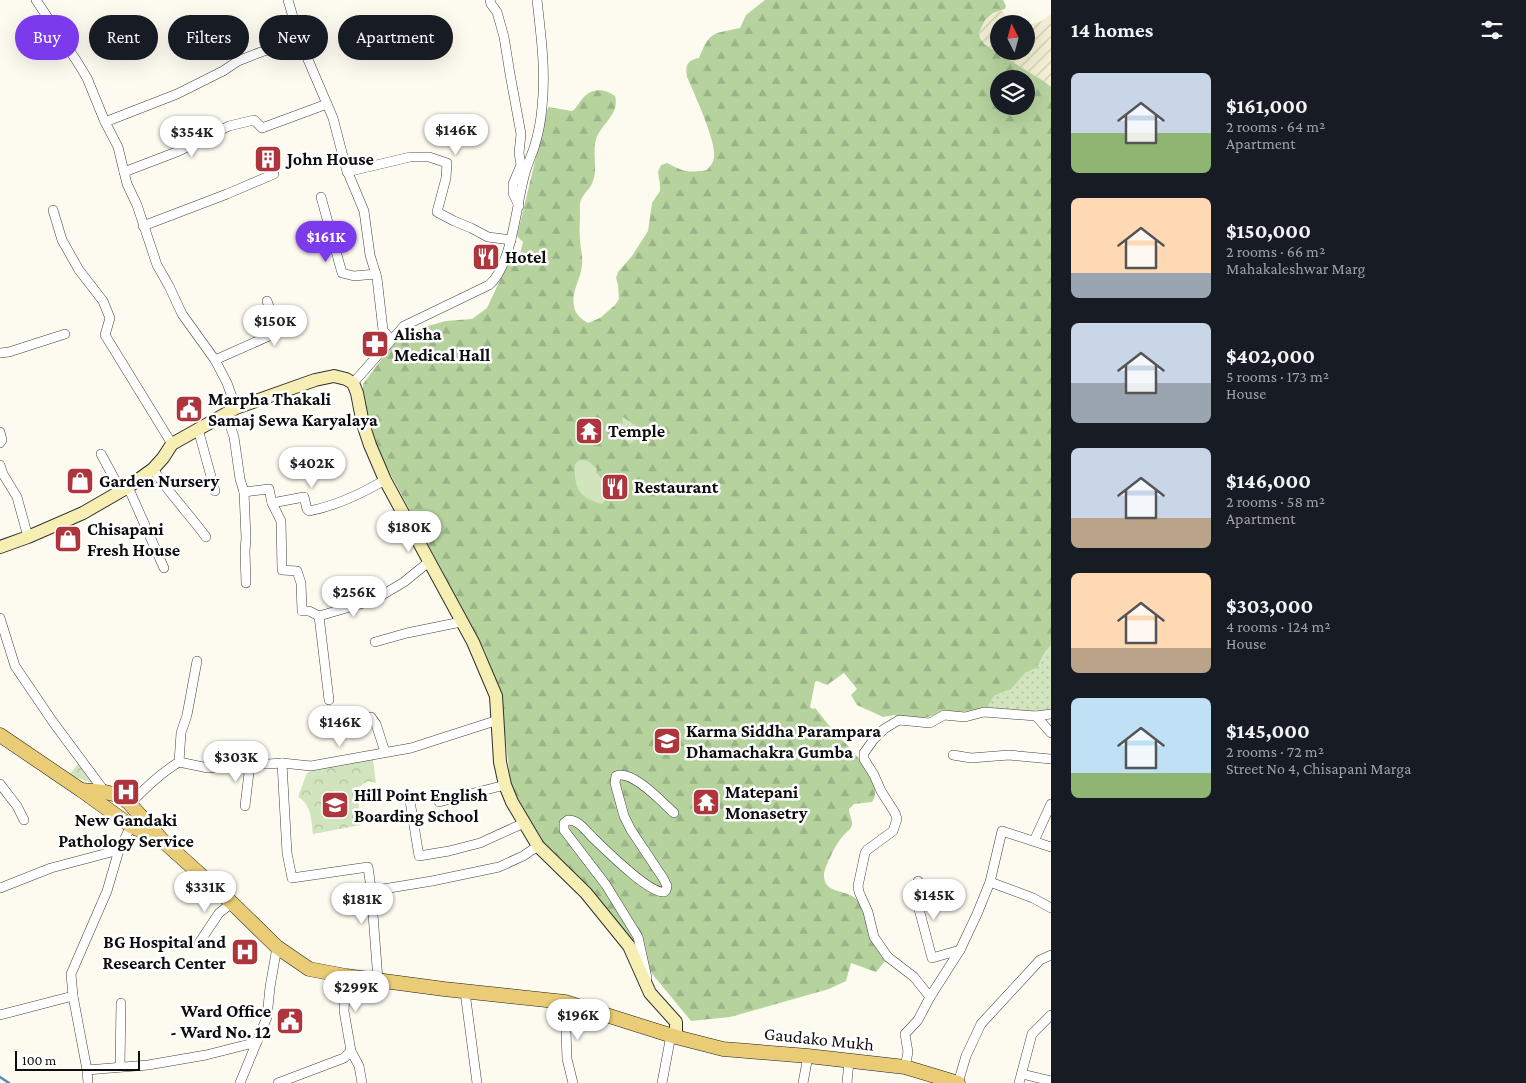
<!DOCTYPE html>
<meta charset="utf-8">
<style>
body{margin:0;font-family:"Crimson Pro",serif;background:#20242c;color:#f1f3f6;height:100vh;display:flex;flex-direction:column;font-size:19px;white-space:nowrap}
*{box-sizing:border-box;margin:0}
p{font-size:16px;color:#9ea1a6}
.icon{flex:none;width:28px;height:28px;fill:none;stroke:currentColor;stroke-width:2;stroke-linecap:round;stroke-linejoin:round}
.map{position:relative;flex:1;overflow:hidden}
.sheet{display:flex;flex-direction:column;background:#171b24;width:475px}
.sheet>*{flex:none}
.hud{position:absolute;left:15px;top:15px;width:475px;height:45px;display:flex;gap:10px}
.needle{width:32px;rotate:354deg}
.controls{position:absolute;left:990px;top:15px;display:grid;gap:10px}
.controls a{display:grid;place-items:center;width:45px;height:45px;border-radius:50%;background:#171b24;box-shadow:0 5px 20px #0002;font-size:25px}
.scale{position:absolute;left:15px;bottom:12px;width:125px;box-sizing:border-box;padding-left:5px;border:2px solid #0e0e0e;border-top:0;font-size:14px;line-height:18px;white-space:nowrap;color:#0e0e0e;-webkit-text-stroke:4px #fff;paint-order:stroke}
.price{position:absolute;translate:-50% -42px;padding:0 11px;border-radius:18px;background:#fff;color:#222;font-size:16px;line-height:32px;filter:drop-shadow(0 1px 2px #0008)}
.price::after{content:'';position:absolute;left:50%;top:30px;width:15px;height:11px;margin-left:-8px;background:inherit;clip-path:polygon(0 0,100% 0,50% 100%)}
.price.selected{background:#7c3aed;color:#fff}
ul{padding:0;list-style:none}
li{display:flex;align-items:center;gap:15px;height:125px;padding:0 20px}
li span{display:grid;place-items:center;flex:none;width:140px;height:100px;border-radius:8px;color:#555}
li>.icon{margin-inline-start:auto}
span .icon{width:60px;height:60px;fill:#fffc;stroke-width:1}
li b{font-size:21px}
h2{display:flex;justify-content:space-between;align-items:center;height:60px;padding:0 20px;font-size:21px}
.tag{padding:0 18px;border-radius:22px;background:#171b24;box-shadow:0 5px 20px #0002;font-size:18px;line-height:45px}
.tag.selected{background:#7c3aed;color:#fff}
main{display:flex;flex:1;min-height:0}
.map>svg:first-child{display:block}
.farmland{fill:url(#farmland-furrows)}
.grass{fill:url(#grass-dots)}
.forest{fill:url(#forest-firs);fill-rule:evenodd}
.park{fill:url(#park-crowns)}
.garden{fill:#d2e4bd}
.lines{fill:none;stroke-linecap:round;stroke-linejoin:round}
.stream{stroke:#4a90be;stroke-width:2.5}
.street-casing{stroke:#414141;stroke-width:10}
.secondary-casing{stroke:#303030;stroke-width:14}
.primary-casing{stroke:#1f1f1f;stroke-width:15}
.street{stroke:#fff;stroke-width:9}
.secondary{stroke:#f6eeb3;stroke-width:12}
.primary{stroke:#e9cc75;stroke-width:14}
.labels{text-anchor:middle;dominant-baseline:central;stroke-width:5;stroke-linejoin:round;paint-order:stroke}
.poi-label{font-size:18px;font-weight:bold;fill:#0e0e0e;stroke:#fff;text-anchor:start}
.street-label{font-size:18px;fill:#0e0e0e;stroke:#fff}
</style>
<main>
<div class="map">
<svg width="1051" height="1083" viewBox="0 0 1051 1083">
<defs>
<pattern id="farmland-furrows" width="10" height="10" patternUnits="userSpaceOnUse" patternTransform="scale(1.25)"><rect width="10" height="10" fill="#f1eed3"/><path d="M-1 1l2-2M0 10L10 0M9 11l2-2" fill="none" stroke="#cdcbb4"/></pattern>
<pattern id="grass-dots" width="8" height="8" patternUnits="userSpaceOnUse" patternTransform="scale(1.25)"><rect width="8" height="8" fill="#d2e4bd"/><path d="M2 2h.1M6 6h.1" fill="none" stroke="#b3c2a1" stroke-width="1.8" stroke-linecap="round"/></pattern>
<pattern id="forest-firs" width="22" height="20" patternUnits="userSpaceOnUse" patternTransform="scale(1.25)"><rect width="22" height="20" fill="#b6d39e"/><path d="M5 1l3.5 6h-7zM16 11l3.5 6h-7z" fill="#9bb487"/></pattern>
<pattern id="park-crowns" width="20" height="18" patternUnits="userSpaceOnUse" patternTransform="scale(1.25)"><rect width="20" height="18" fill="#d2e4bd"/><path d="M2 6a3 3 0 1 1 6 0M12 15a3 3 0 1 1 6 0" fill="none" stroke="#b3c2a1"/></pattern>
</defs>
<rect width="100%" height="100%" fill="#fdfbf0"/>
<polygon class="farmland" points="999,11 1002,11 1009,19 1020,24 999,24 999,51 1026,51 1026,26 1042,21 1051,14 1051,87 1045,82 984,44 980,38 979,33 985,20 990,15"/>
<polygon class="grass" points="1051,645 1051,712 1047,714 984,709 994,696 1007,691 1025,673 1034,669 1041,661 1045,652"/>
<path class="forest" d="M 765,0 L 1003,0 L 1006,6 L 1005,9 L 993,13 L 985,20 L 979,33 L 980,38 L 984,44 L 1045,82 L 1051,87 L 1051,645 L 1045,652 L 1039,664 L 1034,669 L 1025,673 L 1011,689 L 994,696 L 987,707 L 981,711 L 953,712 L 946,710 L 943,710 L 934,715 L 928,717 L 904,718 L 894,715 L 883,717 L 857,705 L 851,695 L 857,689 L 844,673 L 827,685 L 817,681 L 815,682 L 810,707 L 813,709 L 815,708 C 821,715 826,722 832,729 C 845,744 887,781 872,802 L 854,804 L 849,809 C 849,816 853,820 852,824 C 852,829 846,832 843,836 C 837,842 825,866 824,874 C 823,894 844,889 855,898 C 868,909 879,943 886,960 L 876,972 L 851,963 L 846,981 L 829,989 L 730,1017 L 691,1021 L 583,890 L 541,847 L 512,796 L 501,696 L 485,651 L 375,445 L 363,402 L 363,384 L 393,344 L 421,328 L 446,321 L 472,319 L 487,308 L 507,265 L 517,266 L 523,242 L 517,236 L 548,107 L 572,111 C 578,107 579,101 585,96 C 594,88 605,89 615,96 C 620,114 601,124 596,139 C 592,153 598,168 593,181 C 591,188 584,193 581,200 C 579,205 580,211 580,216 C 580,223 579,231 580,239 C 580,247 583,256 582,265 C 581,279 571,291 574,306 C 575,314 581,319 588,323 L 600,318 L 615,305 L 619,299 L 618,285 L 616,278 L 618,272 L 632,256 L 648,231 L 652,203 L 660,191 L 660,185 L 658,172 L 661,165 L 667,163 C 684,172 688,173 707,170 C 711,165 714,162 714,156 C 716,141 694,93 687,77 C 685,66 687,60 699,58 C 710,31 712,34 740,28 L 746,15 ZM 999,79 L 1026,79 L 1026,106 L 999,106 Z"/>
<g class="park">
<polygon points="623,417 645,432 630,444 616,431"/>
<path d="M 373,759 L 376,783 L 368,781 L 357,788 L 361,825 L 313,834 C 311,820 312,805 298,797 L 307,773 L 317,768 Z"/>
<polygon points="78,764 93,783 69,775"/>
</g>
<path class="garden" d="M 579,460 L 588,461 L 597,469 L 596,472 L 605,483 L 603,486 L 611,494 L 602,504 C 578,497 574,488 575,464 Z"/>
<g class="lines">
<polyline class="stream" points="0,1077 9,1083"/>
<g class="street-casing">
<g id="street">
<polyline points="36,0 76,60 87,78 105,122 118,147 127,184 137,205 157,265 169,286 182,314 215,360 227,383 236,408"/>
<polyline points="288,0 300,41 333,118 346,168 364,211 370,255 377,278 383,330 391,340"/>
<polyline points="490,0 491,4 497,12 504,37 510,74 521,134 519,153 521,165 513,184 513,193 519,206"/>
<polyline points="105,122 177,94 223,71 238,61 261,52 300,41"/>
<polyline points="124,172 179,151 229,126 254,120 262,128 327,104"/>
<polyline points="347,172 410,157 429,157 447,163 446,178 437,212 454,221 471,228 488,237 511,240"/>
<polyline points="321,197 342,273 354,276 376,274"/>
<polyline points="53,210 62,240 79,270 103,301 110,318 105,335 172,444"/>
<polyline points="143,226 227,194 274,174"/>
<polyline points="0,353 9,352 65,334"/>
<polyline points="215,360 278,332 267,301"/>
<path d="M 353,383 L 404,326 L 489,285 C 511,267 516,209 523,181 C 525,170 530,159 534,148 C 538,135 541,121 542,107 C 546,71 541,36 537,0"/>
<polyline points="226,413 234,437 240,479 244,492 246,538 245,551 246,583"/>
<polyline points="198,429 215,491"/>
<polyline points="0,432 2,440 0,443"/>
<polyline points="101,454 121,491"/>
<polyline points="0,465 3,474 17,497 28,537"/>
<path d="M 153,469 C 169,493 189,514 206,537"/>
<polyline points="128,487 164,568"/>
<path d="M 244,492 L 269,489 L 272,503 L 304,497 L 307,509 L 309,511 C 336,506 361,494 385,480"/>
<polyline points="272,503 281,521 282,570 297,571 301,583 302,611 309,611 319,616"/>
<polyline points="0,618 15,666 53,722 105,792"/>
<polyline points="375,642 407,633 461,622"/>
<polyline points="329,700 319,616 374,600 404,582 430,561"/>
<polyline points="1036,716 1051,733"/>
<polyline points="362,719 371,717 376,724 385,752"/>
<polyline points="953,755 971,758 1009,755 1051,759"/>
<polyline points="179,762 208,768 250,764 268,764 282,763 311,766 411,748 498,720"/>
<polyline points="282,763 287,853 292,878 368,867 371,888 378,980"/>
<polyline points="0,784 17,806 24,820"/>
<polyline points="410,801 419,856 449,851 480,843 524,823"/>
<polyline points="439,802 505,785"/>
<path d="M 130,804 C 145,788 161,773 179,762 L 181,733 L 187,715 L 197,661"/>
<polyline points="245,806 250,764"/>
<polyline points="1034,841 1051,804"/>
<polyline points="918,881 919,909 932,958 960,950"/>
<polyline points="990,882 1033,898 1051,908"/>
<polyline points="0,888 51,868 119,850"/>
<polyline points="371,891 432,881 499,867 523,856 538,846"/>
<polyline points="199,943 219,913 232,903"/>
<polyline points="346,976 344,1011 351,1051 359,1066 362,1083"/>
<path d="M 647,978 L 638,937 L 606,885 L 564,830 L 564,823 L 568,820 C 579,820 586,831 593,838 C 606,850 648,893 664,892 L 666,890 L 667,886 L 663,878 L 631,830 L 624,816 L 615,783 L 616,776 C 632,769 663,803 674,813"/>
<polyline points="465,992 477,1083"/>
<polyline points="73,996 71,974 107,891 119,850 131,826"/>
<polyline points="930,997 960,950 977,914 990,882 1002,831 1051,847"/>
<polyline points="565,1002 567,1059 573,1083"/>
<polyline points="0,1015 73,996 87,1070 88,1083"/>
<polyline points="120,1067 121,1003"/>
<polyline points="905,1067 908,1052 905,1034 918,1020 930,997 914,977 888,957 874,937 868,912 859,892 858,886 865,853 867,850 893,831 897,819 895,813 881,791 874,775 864,759 864,753 874,739 884,729 899,720 930,723 944,715 965,717 984,712 1036,716 1051,714"/>
<polyline points="87,1070 148,1065 206,1055 257,1042"/>
<polyline points="1022,1074 1051,1081"/>
<polyline points="240,1083 267,1017 270,987 277,947"/>
<polyline points="278,1083 344,1058 351,1051"/>
<polyline points="662,1083 671,1035"/>
<polyline points="803,1083 808,1056"/>
<polyline points="847,1083 849,1061"/>
<polyline points="958,1083 966,1056 981,1024 1040,960 1051,955"/>
<polyline points="1019,1083 1032,1034 1051,1015"/>
</g>
</g>
<g class="secondary-casing">
<polyline id="secondary" points="0,547 28,537 83,513 128,487 153,469 163,458 172,444 236,408 315,380 334,376 346,379 353,383 357,393 363,424 370,445 385,480 473,642 496,696 500,762 505,785 512,802 538,846 586,893 629,946 650,993 676,1022 676,1037"/>
</g>
<g class="primary-casing">
<g id="primary">
<polyline points="0,735 81,790 131,826 156,838"/>
<polyline points="81,790 105,792 121,796 130,804 162,840 232,903 277,947 309,969 346,976 444,989 565,1002 676,1037 723,1049 808,1056 905,1067 958,1083"/>
</g>
</g>
<use href="#street" class="street"/>
<use href="#secondary" class="secondary"/>
<use href="#primary" class="primary"/>
</g>
<defs>
<g id="building-square" transform="scale(1.4375)"><rect x="-9" y="-9" width="18" height="18" rx="4" fill="#ae353c" stroke="#fff"/><path d="M-4-6H4V6H1V3H-1V6H-4ZM-2.5-4.3h1.7v1.8h-1.7ZM.8-4.3h1.7v1.8H.8ZM-2.5-1h1.7V.8h-1.7ZM.8-1h1.7V.8H.8Z" fill="#fff"/></g>
<g id="restaurant-square" transform="scale(1.4375)"><rect x="-9" y="-9" width="18" height="18" rx="4" fill="#ae353c" stroke="#fff"/><path d="M-5-6h1v4h1v-4h1v4h1v-4h1v5L-1.5 .5V6h-2V.5L-5-1ZM5-6V6H3V1.5H1.5Q1.5-4 5-6Z" fill="#fff"/></g>
<g id="pharmacy-square" transform="scale(1.4375)"><rect x="-9" y="-9" width="18" height="18" rx="4" fill="#ae353c" stroke="#fff"/><path d="M-2-6h4v4h4v4h-4v4h-4v-4h-4v-4h4Z" fill="#fff"/></g>
<g id="civic-square" transform="scale(1.4375)"><rect x="-9" y="-9" width="18" height="18" rx="4" fill="#ae353c" stroke="#fff"/><path d="M-.6-6.5H3V-4.5H.6V-3L4-1V1h2V6H-6V1h2V-1L-.6-3ZM-1.2 2.5V6h2.4V2.5Z" fill="#fff"/></g>
<g id="temple-square" transform="scale(1.4375)"><rect x="-9" y="-9" width="18" height="18" rx="4" fill="#ae353c" stroke="#fff"/><path d="M0-6L5-2H3V0L6.5 2.5H4V6H1.5V3h-3V6H-4V2.5H-6.5L-3 0V-2H-5Z" fill="#fff"/></g>
<g id="shop-square" transform="scale(1.4375)"><rect x="-9" y="-9" width="18" height="18" rx="4" fill="#ae353c" stroke="#fff"/><path d="M-5-2.5h2.3a2.7 3.5 0 0 1 5.4 0H5L5.5 6h-11ZM-1.5-2.5h3a1.5 2.3 0 0 0-3 0Z" fill="#fff"/></g>
<g id="school-square" transform="scale(1.4375)"><rect x="-9" y="-9" width="18" height="18" rx="4" fill="#ae353c" stroke="#fff"/><path d="M0-5L7-2L0 1L-7-2ZM-4 1L0 2.5L4 1V4Q0 6-4 4Z" fill="#fff"/></g>
<g id="hospital-square" transform="scale(1.4375)"><rect x="-9" y="-9" width="18" height="18" rx="4" fill="#ae353c" stroke="#fff"/><path d="M-5-5h3v3.5h4V-5h3V5h-3V1.5h-4V5h-3Z" fill="#fff"/></g>
</defs>
<g fill-rule="evenodd">
<use href="#building-square" x="268" y="159"/>
<use href="#restaurant-square" x="486" y="257"/>
<use href="#pharmacy-square" x="375" y="344"/>
<use href="#civic-square" x="189" y="409"/>
<use href="#temple-square" x="589" y="431"/>
<use href="#shop-square" x="80" y="481"/>
<use href="#restaurant-square" x="615" y="487"/>
<use href="#shop-square" x="68" y="539"/>
<use href="#school-square" x="667" y="741"/>
<use href="#hospital-square" x="126" y="792"/>
<use href="#temple-square" x="706" y="802"/>
<use href="#school-square" x="335" y="805"/>
<use href="#hospital-square" x="245" y="952"/>
<use href="#civic-square" x="290" y="1021"/>
</g>
<g class="labels">
<g class="poi-label">
<text x="287" y="159">John House</text>
<text x="505" y="257">Hotel</text>
<text x="394" y="334">Alisha<tspan x="394" dy="21">Medical Hall</tspan></text>
<text x="208" y="399">Marpha Thakali<tspan x="208" dy="21">Samaj Sewa Karyalaya</tspan></text>
<text x="608" y="431">Temple</text>
<text x="99" y="481">Garden Nursery</text>
<text x="634" y="487">Restaurant</text>
<text x="87" y="529">Chisapani<tspan x="87" dy="21">Fresh House</tspan></text>
<text x="686" y="731">Karma Siddha Parampara<tspan x="686" dy="21">Dhamachakra Gumba</tspan></text>
<text x="725" y="792">Matepani<tspan x="725" dy="21">Monasetry</tspan></text>
<text x="354" y="795">Hill Point English<tspan x="354" dy="21">Boarding School</tspan></text>
<text x="126" y="820" text-anchor="middle">New Gandaki<tspan x="126" dy="21">Pathology Service</tspan></text>
<text x="226" y="942" text-anchor="end">BG Hospital and<tspan x="226" dy="21">Research Center</tspan></text>
<text x="271" y="1011" text-anchor="end">Ward Office<tspan x="271" dy="21">- Ward No. 12</tspan></text>
</g>
<g class="street-label">
<text transform="translate(819 1039) rotate(6)">Gaudako Mukh</text>
</g>
</g>
</svg>
<div class="controls">
<a><svg class="needle" viewBox="-14 -14 28 28"><path d="M0-13l5 13h-10z" fill="#e53935"/><path d="M0 13l5-13h-10z" fill="#9ea1a6"/></svg></a>
<a><svg class="icon" aria-label="layers" viewBox="0 0 24 24"><path d="M12 4l9 5-9 5-9-5zM3 14l9 5 9-5"/></svg></a>
</div>
<div class="scale">100 m</div>
<b class="price" style="left:456px;top:156px">$146K</b>
<b class="price" style="left:192px;top:158px">$354K</b>
<b class="price selected" style="left:326px;top:263px">$161K</b>
<b class="price" style="left:275px;top:347px">$150K</b>
<b class="price" style="left:312px;top:489px">$402K</b>
<b class="price" style="left:409px;top:553px">$180K</b>
<b class="price" style="left:354px;top:618px">$256K</b>
<b class="price" style="left:340px;top:748px">$146K</b>
<b class="price" style="left:236px;top:783px">$303K</b>
<b class="price" style="left:205px;top:913px">$331K</b>
<b class="price" style="left:934px;top:921px">$145K</b>
<b class="price" style="left:362px;top:925px">$181K</b>
<b class="price" style="left:356px;top:1013px">$299K</b>
<b class="price" style="left:578px;top:1041px">$196K</b>
<div class="hud">
<a class="tag selected">Buy</a>
<a class="tag">Rent</a>
<a class="tag">Filters</a>
<a class="tag">New</a>
<a class="tag">Apartment</a>
</div>
</div>
<section class="sheet">
<h2>14 homes<svg class="icon" aria-label="filters" viewBox="0 0 24 24"><path d="M4 7h16M4 17h16"/><circle cx="9" cy="7" r="2"/><circle cx="15" cy="17" r="2"/></svg></h2>
<ul>
<li><span style="background:linear-gradient(#c9d6e8 60%,#8fb573 0)"><svg class="icon" aria-label="home" viewBox="0 0 24 24"><path d="M3 11l9-7 9 7M6 9v11h12V9"/></svg></span><div><b>$161,000</b><p>2 rooms · 64 m²</p><p>Apartment</p></div></li>
<li><span style="background:linear-gradient(#ffd9b3 75%,#9aa5b1 0)"><svg class="icon" aria-label="home" viewBox="0 0 24 24"><path d="M3 11l9-7 9 7M6 9v11h12V9"/></svg></span><div><b>$150,000</b><p>2 rooms · 66 m²</p><p>Mahakaleshwar Marg</p></div></li>
<li><span style="background:linear-gradient(#c9d6e8 60%,#9aa5b1 0)"><svg class="icon" aria-label="home" viewBox="0 0 24 24"><path d="M3 11l9-7 9 7M6 9v11h12V9"/></svg></span><div><b>$402,000</b><p>5 rooms · 173 m²</p><p>House</p></div></li>
<li><span style="background:linear-gradient(#c9d6e8 70%,#b9a48a 0)"><svg class="icon" aria-label="home" viewBox="0 0 24 24"><path d="M3 11l9-7 9 7M6 9v11h12V9"/></svg></span><div><b>$146,000</b><p>2 rooms · 58 m²</p><p>Apartment</p></div></li>
<li><span style="background:linear-gradient(#ffd9b3 75%,#b9a48a 0)"><svg class="icon" aria-label="home" viewBox="0 0 24 24"><path d="M3 11l9-7 9 7M6 9v11h12V9"/></svg></span><div><b>$303,000</b><p>4 rooms · 124 m²</p><p>House</p></div></li>
<li><span style="background:linear-gradient(#bfe0f5 75%,#8fb573 0)"><svg class="icon" aria-label="home" viewBox="0 0 24 24"><path d="M3 11l9-7 9 7M6 9v11h12V9"/></svg></span><div><b>$145,000</b><p>2 rooms · 72 m²</p><p>Street No 4, Chisapani Marga</p></div></li>
</ul>
</section>
</main>
